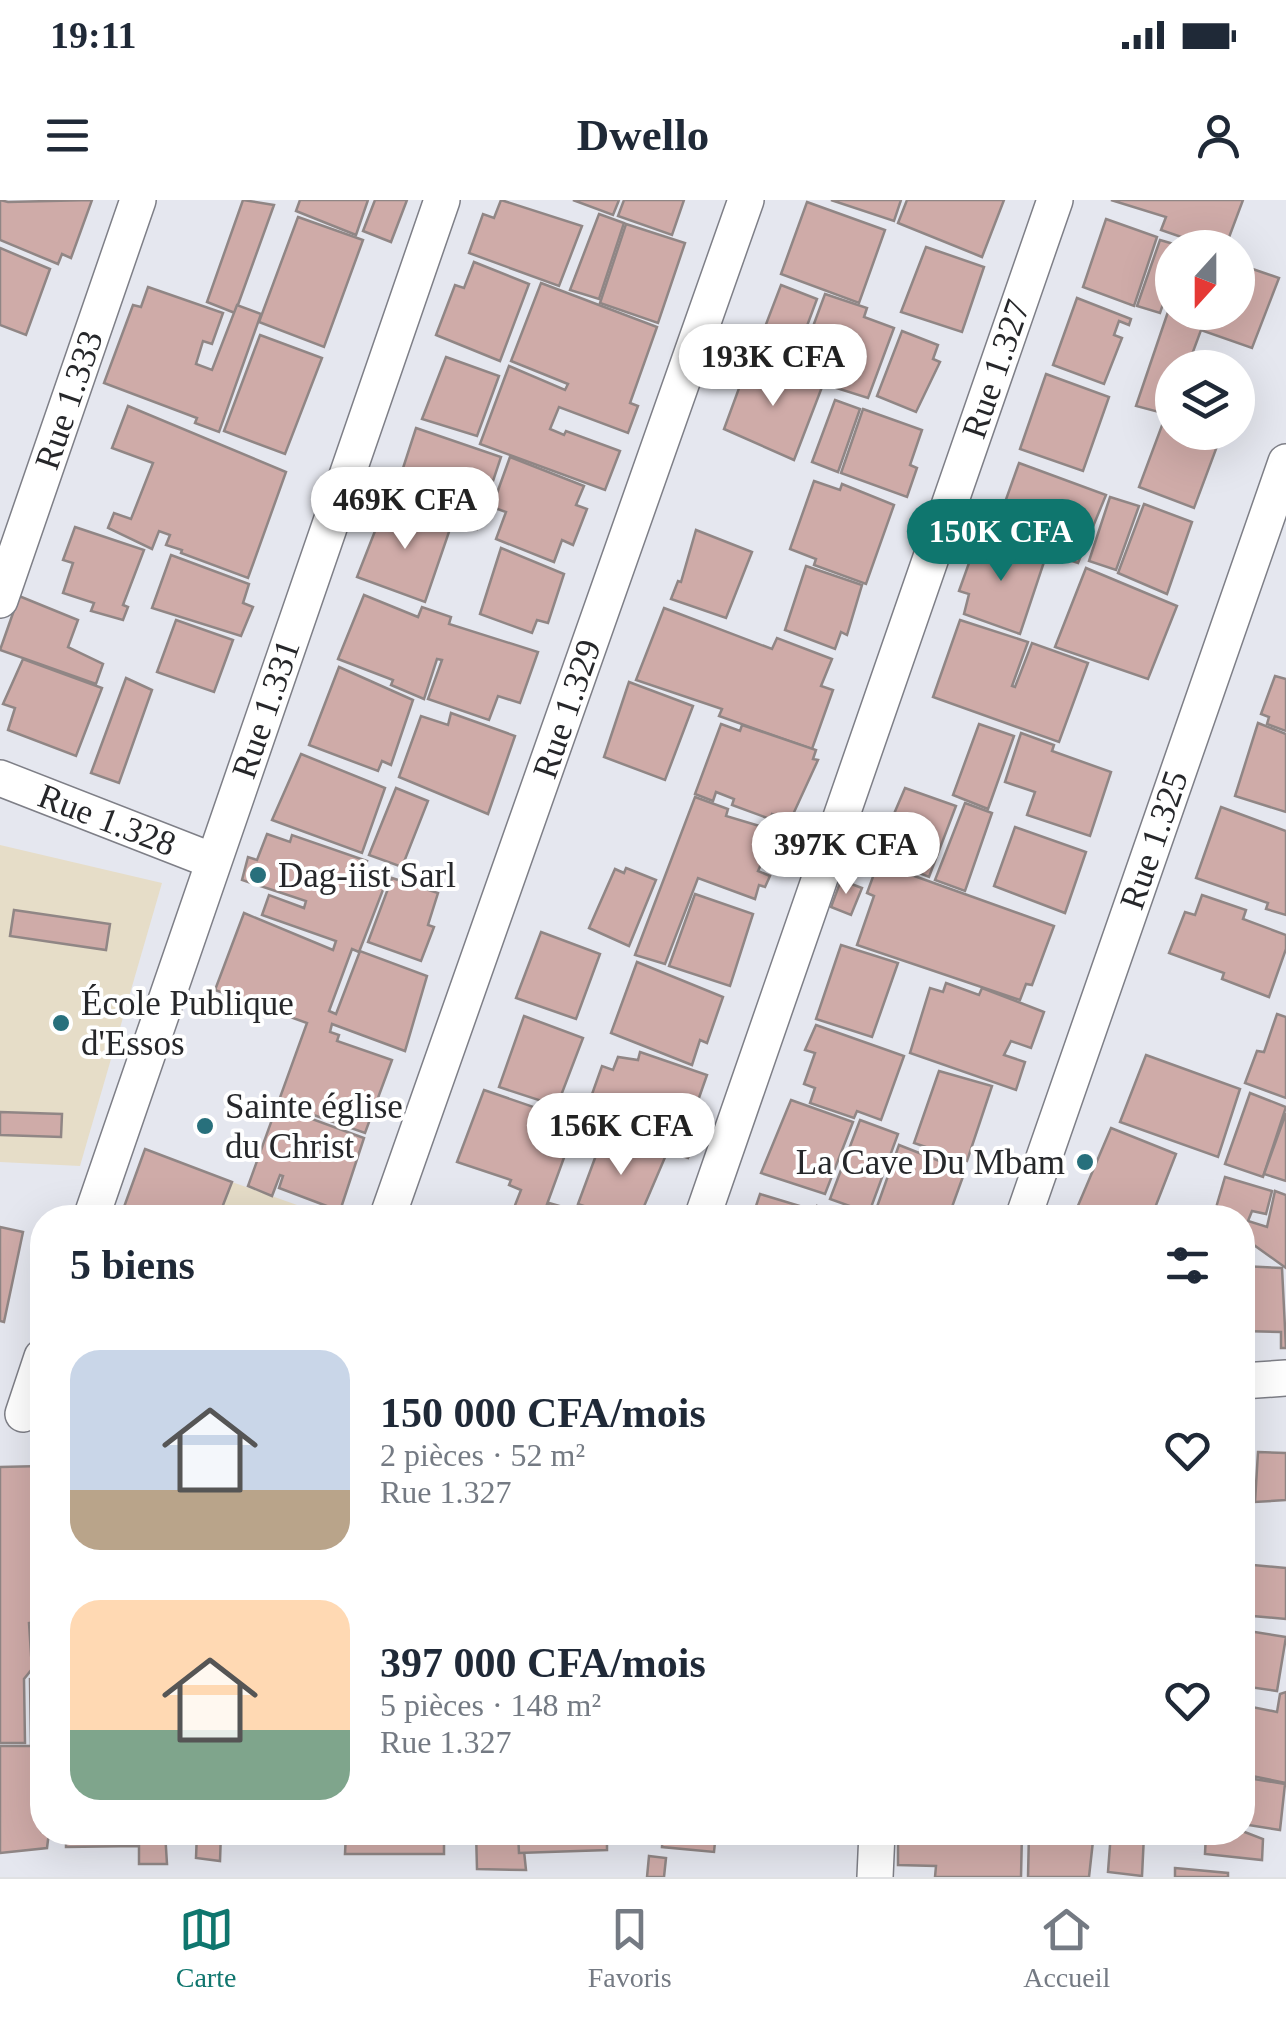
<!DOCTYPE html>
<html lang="fr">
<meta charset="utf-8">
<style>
body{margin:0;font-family:"Times New Roman",serif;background:#f6f6f7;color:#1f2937;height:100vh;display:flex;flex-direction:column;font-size:38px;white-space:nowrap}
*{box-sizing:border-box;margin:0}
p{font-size:32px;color:#747a83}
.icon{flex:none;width:55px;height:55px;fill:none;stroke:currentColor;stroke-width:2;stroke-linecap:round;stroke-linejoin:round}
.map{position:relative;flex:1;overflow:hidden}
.sheet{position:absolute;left:30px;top:1005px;width:1225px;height:640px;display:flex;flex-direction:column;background:#fff;border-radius:40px;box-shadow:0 10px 40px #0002}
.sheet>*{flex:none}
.needle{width:65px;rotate:201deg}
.fabs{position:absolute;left:1155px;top:30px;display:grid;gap:20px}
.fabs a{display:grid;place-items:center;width:100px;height:100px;border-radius:50%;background:#fff;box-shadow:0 10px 40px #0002;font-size:50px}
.price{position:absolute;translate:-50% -85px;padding:0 22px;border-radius:35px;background:#fff;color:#222;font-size:32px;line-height:65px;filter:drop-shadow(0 2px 5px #0008)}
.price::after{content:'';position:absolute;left:50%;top:60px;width:30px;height:22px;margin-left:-15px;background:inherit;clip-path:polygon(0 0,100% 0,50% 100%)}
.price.on{background:#0f766e;color:#fff}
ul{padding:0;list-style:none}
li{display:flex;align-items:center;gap:30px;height:250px;padding:0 40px}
li span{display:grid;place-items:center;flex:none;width:280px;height:200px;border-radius:30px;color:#555}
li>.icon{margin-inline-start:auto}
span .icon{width:120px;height:120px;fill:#fffc;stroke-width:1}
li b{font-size:42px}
h2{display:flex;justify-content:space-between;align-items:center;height:120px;padding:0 40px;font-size:42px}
.status{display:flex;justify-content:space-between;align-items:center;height:70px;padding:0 50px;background:#fff;direction:ltr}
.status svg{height:28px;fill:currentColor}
header{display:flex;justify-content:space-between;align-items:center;height:130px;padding:0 40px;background:#fff;font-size:45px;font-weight:700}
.menu{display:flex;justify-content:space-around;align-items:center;height:140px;border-top:2px solid #e0e1e3;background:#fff;font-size:28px;color:#747a83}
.menu a{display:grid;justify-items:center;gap:5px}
.menu .on{color:#0f766e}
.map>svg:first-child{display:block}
.education{fill:#e6ddc8}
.building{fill:#cfaba8;stroke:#908685;stroke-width:2.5}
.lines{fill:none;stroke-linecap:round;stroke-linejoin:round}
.minor-casing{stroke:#7e7f87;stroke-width:38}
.minor{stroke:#fff;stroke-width:35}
.poi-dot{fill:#28707c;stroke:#fff;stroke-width:4}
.labels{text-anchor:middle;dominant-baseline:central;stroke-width:8;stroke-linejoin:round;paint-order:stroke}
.street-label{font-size:35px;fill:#26272a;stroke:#fff}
.poi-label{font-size:35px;fill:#26272a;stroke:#fff;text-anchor:start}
</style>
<div class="status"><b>19:11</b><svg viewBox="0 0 49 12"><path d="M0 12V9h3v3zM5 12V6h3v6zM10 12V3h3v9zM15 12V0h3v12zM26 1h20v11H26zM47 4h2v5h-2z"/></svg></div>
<header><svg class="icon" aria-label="menu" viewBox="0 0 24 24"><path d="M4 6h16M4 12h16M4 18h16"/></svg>Dwello<svg class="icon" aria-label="person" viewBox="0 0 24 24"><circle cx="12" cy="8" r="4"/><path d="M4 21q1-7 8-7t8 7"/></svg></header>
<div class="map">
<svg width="1286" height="1677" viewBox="0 0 1286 1677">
<rect width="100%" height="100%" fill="#e5e7ef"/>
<g class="education">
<polygon points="0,645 162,683 80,966 0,962"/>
<polygon points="145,949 232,982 331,1017 120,1018"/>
</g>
<g class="building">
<polygon points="0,0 8,2 92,0 71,58 62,54 58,64 0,40"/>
<polygon points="243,0 274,5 235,113 207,102"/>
<polygon points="300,0 368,0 356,35 296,11"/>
<polygon points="375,0 407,0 391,42 363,31"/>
<polygon points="501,0 582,26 559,86 469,53 483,14 494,18"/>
<polygon points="573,0 619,0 613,15"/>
<polygon points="624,0 684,0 672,35 618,16"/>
<polygon points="831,0 901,0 894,21"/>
<polygon points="907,0 1004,0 982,57 898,23"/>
<polygon points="1111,0 1243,0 1225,48 1190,48 1193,41 1161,30 1166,17"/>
<polygon points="807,2 885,30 859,103 781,74"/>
<polygon points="599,14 624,23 599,99 570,90"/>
<polygon points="298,17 363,40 324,147 259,122"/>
<polygon points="1106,19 1157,37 1134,106 1083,87"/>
<polygon points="626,24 685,43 658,123 600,103"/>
<polygon points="1160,40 1184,47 1172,48 1172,78 1160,113 1137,106"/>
<polygon points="926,47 984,67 962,132 901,112"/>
<polygon points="0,48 50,69 26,135 0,125"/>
<polygon points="474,62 529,84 500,161 436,135 455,85 464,88"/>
<polygon points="1238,64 1279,78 1252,148 1201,130 1187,168 1172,168 1170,215 1136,206 1172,100 1172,112 1238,112"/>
<polygon points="541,83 657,127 630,203 638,206 628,233 559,207 550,229 564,235 566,231 620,251 605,290 480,244 509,166 565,190 568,184 511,161"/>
<polygon points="781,85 817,99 791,169 755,153"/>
<polygon points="148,87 223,113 212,144 203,141 196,164 212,170 237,105 261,114 219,232 195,223 197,218 104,183 133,105 141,107"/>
<polygon points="825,94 867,108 864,117 894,128 868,198 795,175"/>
<polygon points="1077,98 1131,119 1129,125 1119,121 1114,135 1122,138 1104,184 1053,165"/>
<polygon points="902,131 938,145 933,159 940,162 916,212 877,196"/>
<polygon points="260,135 322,158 285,254 224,231"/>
<polygon points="446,157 499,176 477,236 422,219"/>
<polygon points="749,161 822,187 794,260 724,229"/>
<polygon points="1046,174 1109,197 1083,271 1020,249"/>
<polygon points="835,200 860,209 838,272 812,262"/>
<polygon points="128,206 286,272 248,378 181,353 182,350 166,345 170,335 159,331 152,349 108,328 114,313 131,319 153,263 112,248"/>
<polygon points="863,209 922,230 910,265 917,268 907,297 841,273"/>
<polygon points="1164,220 1172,223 1172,232 1197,232 1219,241 1194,308 1139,287"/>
<polygon points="416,228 501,257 477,329 392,302"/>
<polygon points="510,257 584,286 576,305 587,309 573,345 562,340 554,362 496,339 506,312 492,307"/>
<polygon points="1019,263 1106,295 1078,363 993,336"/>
<polygon points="814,281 840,290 842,284 894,305 866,384 814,365 816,359 790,349"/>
<polygon points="1110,297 1139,306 1116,370 1089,361"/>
<polygon points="386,303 451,326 425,402 357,377"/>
<polygon points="1144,304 1192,322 1167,394 1118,373"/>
<polygon points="75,327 144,350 123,405 128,407 123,420 91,411 94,403 63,393 73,363 63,360"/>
<polygon points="696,330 752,352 726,418 671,399 678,381 681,382"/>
<polygon points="979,335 1045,359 1020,434 964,414 969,394 959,391"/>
<polygon points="501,348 564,374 548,423 537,420 532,433 480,414"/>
<polygon points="171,355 249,384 243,403 253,407 241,436 152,408"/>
<polygon points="806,366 862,385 847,435 841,432 835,449 785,430"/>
<polygon points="1086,368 1177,406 1148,479 1055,447"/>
<polygon points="364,395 418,417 422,407 451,417 449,424 538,452 520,503 498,496 489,520 428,499 442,460 437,459 424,499 391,485 393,480 338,459"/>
<polygon points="19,396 78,420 68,447 103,464 96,484 0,450"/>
<polygon points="664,408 772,449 777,438 832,459 821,486 833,490 812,549 719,516 722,509 636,480"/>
<polygon points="176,420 233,440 214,492 157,472"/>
<polygon points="960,420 1028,442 1012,486 1015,487 1032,443 1088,463 1059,542 933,497"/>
<polygon points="23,459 102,488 76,556 8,530 15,508 3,504"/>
<polygon points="339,467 413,500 391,565 382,561 378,571 309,545"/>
<polygon points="1275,476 1286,479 1286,531 1267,524 1269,517 1261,514"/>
<polygon points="126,478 152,490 119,583 91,573"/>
<polygon points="629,482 693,506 665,580 604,557"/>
<polygon points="451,513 515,536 488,614 399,577 421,516 448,525"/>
<polygon points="1258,523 1286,534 1286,612 1235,596"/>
<polygon points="721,524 740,531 742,525 816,550 813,559 818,560 790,621 772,614 770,619 732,605 734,599 716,592 713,601 695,594"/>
<polygon points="979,524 1014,536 988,609 953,595"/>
<polygon points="1021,533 1054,545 1052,551 1111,572 1090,636 1027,615 1035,592 1005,582"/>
<polygon points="301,554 385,588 362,653 272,620"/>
<polygon points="396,588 428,601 402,667 369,655"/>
<polygon points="905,588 956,606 929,677 888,661 891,653 886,651 889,642 885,635"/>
<polygon points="695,597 728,609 726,616 776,631 758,671 770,676 765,687 759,685 755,699 698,678 665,764 635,755"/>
<polygon points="965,603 992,613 965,691 935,680"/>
<polygon points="1221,607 1286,631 1286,715 1266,709 1268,703 1196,678"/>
<polygon points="1015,627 1086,652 1065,713 994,686"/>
<polygon points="267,634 290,642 292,635 367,661 362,673 386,682 359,752 352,749 329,811 336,814 360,751 427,776 405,851 332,824 330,832 339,835 337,841 392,860 365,933 302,911 301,915 364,938 340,1011 279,988 283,976 280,975 272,996 248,986 307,823 215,790 244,713 333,750 336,741 262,715 269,695 304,708 306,701 242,680 248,657 257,660"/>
<polygon points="878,663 1054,726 1032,785 1026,784 1020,800 857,745 874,696 867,693"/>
<polygon points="626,668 656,680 629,746 589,728 615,669 624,673"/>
<polygon points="392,678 438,693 428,725 434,727 421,761 368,742"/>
<polygon points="841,680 862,688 851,715 831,707"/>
<polygon points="695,694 753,714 730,786 669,766"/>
<polygon points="1202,695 1246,710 1243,719 1286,735 1286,749 1269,797 1222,779 1224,773 1169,753 1185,712 1195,715"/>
<polygon points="14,710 110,724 106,750 10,736"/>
<polygon points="541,732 600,754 576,819 516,798"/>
<polygon points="841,745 898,763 872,837 816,819"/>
<polygon points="637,762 723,797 707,843 700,840 692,865 611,833"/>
<polygon points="946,783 979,795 982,788 1044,812 1031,848 1011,841 1004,855 1025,862 1016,890 910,853 930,788 943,792"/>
<polygon points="1277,814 1286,817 1286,898 1245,883 1257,851 1264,852"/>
<polygon points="524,816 583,838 557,906 499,887"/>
<polygon points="816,825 904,856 881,920 857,911 854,918 810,903 815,888 804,884 815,853 805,850"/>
<polygon points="640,852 707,875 694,912 655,897 649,912 642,909 632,934 593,919 601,901 591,897 602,866 613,870 618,857 638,860"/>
<polygon points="1146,855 1240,889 1218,957 1120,922"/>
<polygon points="939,871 992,886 967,961 914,943"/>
<polygon points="484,890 577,922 542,1018 510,1018 521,990 509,985 511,980 457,962"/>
<polygon points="1250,893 1286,907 1263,977 1225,964"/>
<polygon points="791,900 853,922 825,994 761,973"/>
<polygon points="644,911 698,932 688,958 633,939"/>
<polygon points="0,912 62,914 61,937 0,935"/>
<polygon points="1286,913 1286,981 1264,974"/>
<polygon points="860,920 898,934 869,1013 830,999"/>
<polygon points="1111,928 1176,954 1151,1018 1102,1018 1077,1008"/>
<polygon points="605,931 666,955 639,1018 618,1018 578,1004"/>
<polygon points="899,945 965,971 948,1018 873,1018"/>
<polygon points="145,949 232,982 218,1018 120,1018"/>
<polygon points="1225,977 1272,991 1266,1014 1252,1011 1248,1021 1267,1027 1275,991 1286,995 1286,1068 1251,1043 1247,1063 1242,1063 1242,1018 1213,1018"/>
<polygon points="760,994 816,1011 817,1006 849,1018 752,1018"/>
<polygon points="549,1003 601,1018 544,1018"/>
<polygon points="0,1027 23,1032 4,1122 0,1121"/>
<polygon points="1242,1066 1282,1068 1286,1148 1281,1148 1281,1132 1242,1131"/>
<polygon points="1258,1252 1286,1253 1286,1300 1255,1302"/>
<polygon points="42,1266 42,1421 29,1423 32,1469 24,1479 25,1543 0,1543 0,1267"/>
<polygon points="1242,1364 1286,1368 1286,1419 1242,1415"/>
<polygon points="1242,1430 1286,1437 1277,1491 1242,1486"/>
<polygon points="35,1440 42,1440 42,1632 49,1632 47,1648 0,1653 0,1546 31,1546 30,1479 37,1478"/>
<polygon points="1286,1492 1286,1583 1242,1574 1242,1505 1277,1512 1280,1494"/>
<polygon points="1242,1577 1285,1584 1280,1630 1242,1624"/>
<polygon points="1242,1631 1263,1639 1262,1660 1205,1654 1206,1632"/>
<polygon points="66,1632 165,1632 167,1664 139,1664 139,1646 66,1647"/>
<polygon points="197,1632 221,1632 220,1661 196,1658"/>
<polygon points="346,1632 444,1632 444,1654 345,1654"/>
<polygon points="476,1632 522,1632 526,1670 477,1669"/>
<polygon points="518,1632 607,1632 607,1650 519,1653"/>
<polygon points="663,1632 716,1632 714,1652 662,1647"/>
<polygon points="898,1632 1022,1632 1021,1677 935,1677 936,1666 898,1665"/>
<polygon points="1029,1632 1094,1632 1089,1677 1028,1677"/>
<polygon points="1111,1632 1152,1632 1144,1635 1142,1676 1108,1672"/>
<polygon points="649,1656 666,1658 664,1677 647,1677"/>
<polygon points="1175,1668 1228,1673 1228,1677 1175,1677"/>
</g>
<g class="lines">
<g class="minor-casing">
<g id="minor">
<polyline points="0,400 138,0"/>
<polyline points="0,578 213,661"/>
<polyline points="91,1018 442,0"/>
<polyline points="387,1018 746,0"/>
<polyline points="702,1018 1055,0"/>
<polyline points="1023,1018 1286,262"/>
<polyline points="1242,1181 1286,1178"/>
<polyline points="23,1214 42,1157"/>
<polyline points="875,1677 877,1632"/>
</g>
</g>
<use href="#minor" class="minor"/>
</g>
<g class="poi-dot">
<circle cx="258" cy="675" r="10"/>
<circle cx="61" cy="823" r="10"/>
<circle cx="205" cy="926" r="10"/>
<circle cx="1085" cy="962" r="10"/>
</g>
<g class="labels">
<g class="street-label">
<text transform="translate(996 169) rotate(-71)">Rue 1.327</text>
<text transform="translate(69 200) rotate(-71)">Rue 1.333</text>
<text transform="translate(266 509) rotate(-71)">Rue 1.331</text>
<text transform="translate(567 509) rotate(-71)">Rue 1.329</text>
<text transform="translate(107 620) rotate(21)">Rue 1.328</text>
<text transform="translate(1154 640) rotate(-71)">Rue 1.325</text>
</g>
<g class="poi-label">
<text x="278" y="675">Dag-iist Sarl</text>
<text x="81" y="803">École Publique<tspan x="81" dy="40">d'Essos</tspan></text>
<text x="225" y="906">Sainte église<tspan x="225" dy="40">du Christ</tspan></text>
<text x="1065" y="962" text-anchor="end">La Cave Du Mbam</text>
</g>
</g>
</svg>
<div class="fabs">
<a><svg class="needle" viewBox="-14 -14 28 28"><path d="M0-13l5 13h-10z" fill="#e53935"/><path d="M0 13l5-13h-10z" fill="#747a83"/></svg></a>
<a><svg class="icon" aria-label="layers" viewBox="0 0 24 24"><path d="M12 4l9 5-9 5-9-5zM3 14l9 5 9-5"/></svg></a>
</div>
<b class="price" style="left:773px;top:209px">193K CFA</b>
<b class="price" style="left:405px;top:352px">469K CFA</b>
<b class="price on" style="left:1001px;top:384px">150K CFA</b>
<b class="price" style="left:846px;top:697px">397K CFA</b>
<b class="price" style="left:621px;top:978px">156K CFA</b>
<section class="sheet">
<h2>5 biens<svg class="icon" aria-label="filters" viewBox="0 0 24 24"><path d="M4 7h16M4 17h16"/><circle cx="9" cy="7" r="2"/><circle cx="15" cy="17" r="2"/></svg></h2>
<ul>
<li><span style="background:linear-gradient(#c9d6e8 70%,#b9a48a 0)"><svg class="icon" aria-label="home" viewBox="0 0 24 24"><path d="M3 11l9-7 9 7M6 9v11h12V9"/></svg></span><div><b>150 000 CFA/mois</b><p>2 pièces · 52 m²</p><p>Rue 1.327</p></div><svg class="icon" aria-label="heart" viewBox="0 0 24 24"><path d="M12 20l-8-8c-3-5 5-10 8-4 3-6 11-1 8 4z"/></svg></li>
<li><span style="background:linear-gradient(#ffd9b3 65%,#7fa58c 0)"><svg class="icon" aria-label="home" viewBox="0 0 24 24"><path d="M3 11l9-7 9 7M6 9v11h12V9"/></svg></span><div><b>397 000 CFA/mois</b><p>5 pièces · 148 m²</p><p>Rue 1.327</p></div><svg class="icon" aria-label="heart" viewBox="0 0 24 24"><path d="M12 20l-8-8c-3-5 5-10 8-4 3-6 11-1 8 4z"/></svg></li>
</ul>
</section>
</div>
<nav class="menu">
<a class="on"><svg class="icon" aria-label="map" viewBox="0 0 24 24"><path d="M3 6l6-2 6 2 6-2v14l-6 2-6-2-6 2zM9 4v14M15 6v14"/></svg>Carte</a>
<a><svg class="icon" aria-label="saved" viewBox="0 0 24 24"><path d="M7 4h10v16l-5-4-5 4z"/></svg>Favoris</a>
<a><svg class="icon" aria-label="home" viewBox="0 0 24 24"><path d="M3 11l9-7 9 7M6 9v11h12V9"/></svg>Accueil</a>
</nav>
